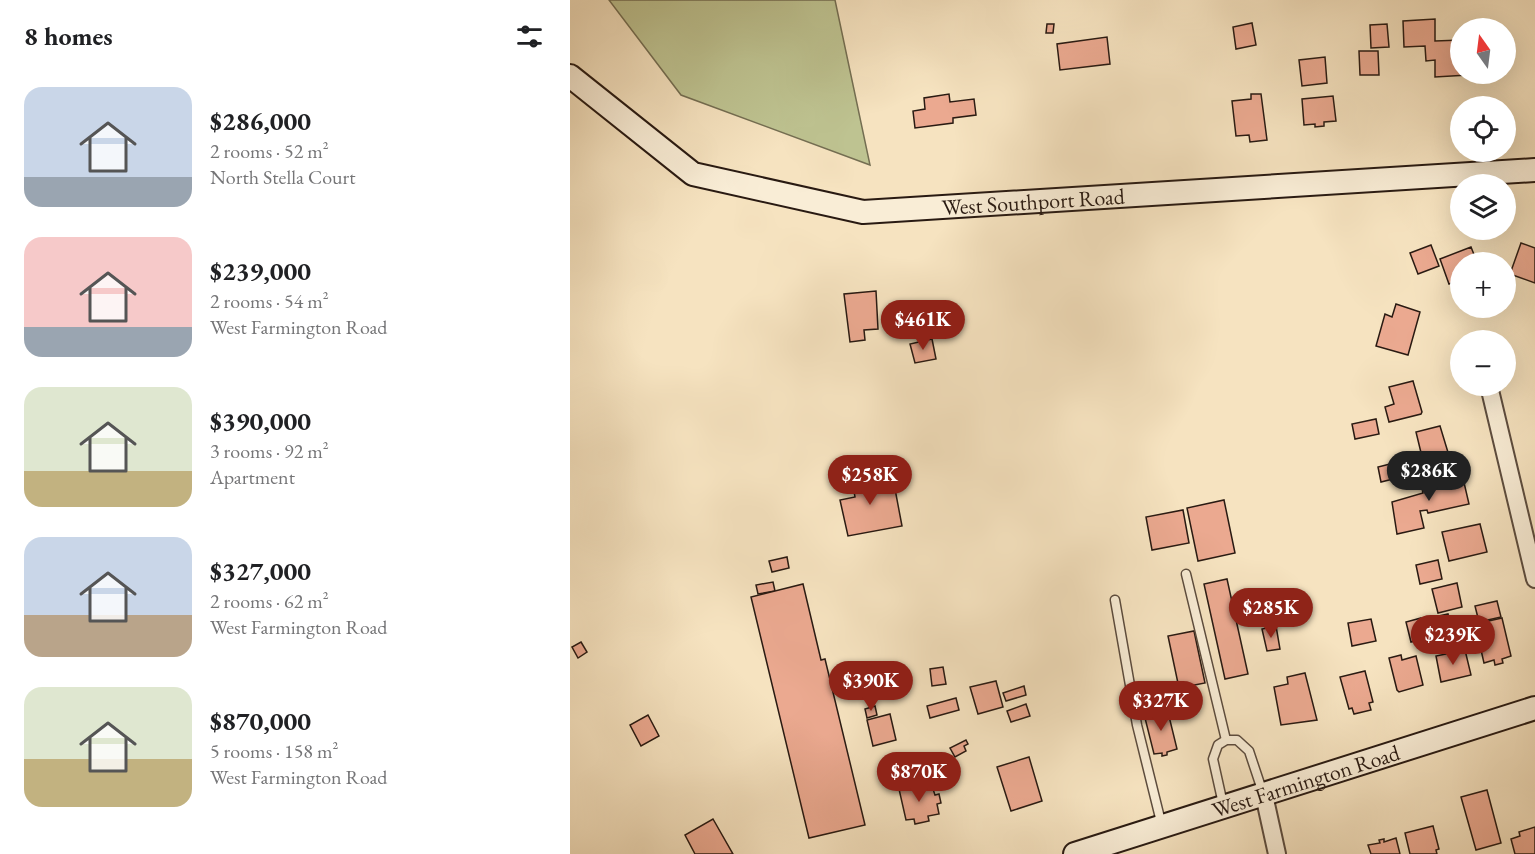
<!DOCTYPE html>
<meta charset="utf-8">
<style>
body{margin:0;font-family:"EB Garamond",serif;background:#f2f2f2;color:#202124;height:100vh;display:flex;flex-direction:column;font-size:22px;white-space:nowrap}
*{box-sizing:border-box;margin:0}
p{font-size:20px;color:#757577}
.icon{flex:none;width:33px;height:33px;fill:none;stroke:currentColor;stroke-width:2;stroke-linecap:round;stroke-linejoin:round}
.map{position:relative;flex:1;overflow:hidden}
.panel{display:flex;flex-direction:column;background:#fff;width:570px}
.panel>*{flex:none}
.needle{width:39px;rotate:346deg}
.buttons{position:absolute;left:880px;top:18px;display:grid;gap:12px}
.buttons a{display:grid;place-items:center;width:66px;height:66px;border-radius:50%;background:#fff;box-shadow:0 6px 24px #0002;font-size:30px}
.price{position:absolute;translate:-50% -51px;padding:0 14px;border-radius:21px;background:#8f2418;color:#fff;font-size:20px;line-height:39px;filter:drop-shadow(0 2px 3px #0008)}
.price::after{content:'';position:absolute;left:50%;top:36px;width:18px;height:14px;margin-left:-9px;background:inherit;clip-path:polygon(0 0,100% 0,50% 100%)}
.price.selected{background:#222;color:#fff}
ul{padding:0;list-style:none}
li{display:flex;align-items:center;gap:18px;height:150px;padding:0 24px}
li span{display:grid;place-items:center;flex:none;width:168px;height:120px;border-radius:18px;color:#555}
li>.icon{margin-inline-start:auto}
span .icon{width:72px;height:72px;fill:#fffc;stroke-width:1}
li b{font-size:26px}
h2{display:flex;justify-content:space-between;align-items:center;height:72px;padding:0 24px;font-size:26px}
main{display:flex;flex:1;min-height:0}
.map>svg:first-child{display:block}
.green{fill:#bec391;stroke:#746e52;stroke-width:1.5}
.building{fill:#eba990;stroke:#291a12;stroke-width:1.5}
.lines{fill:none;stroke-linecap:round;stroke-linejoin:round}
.lane-casing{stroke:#5c4c3e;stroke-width:11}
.street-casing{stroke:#5c4c3e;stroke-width:20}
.secondary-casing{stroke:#291a12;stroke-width:26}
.lane{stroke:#f9edd6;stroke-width:8}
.street{stroke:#f9edd6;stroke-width:16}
.secondary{stroke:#f9edd6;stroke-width:22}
.labels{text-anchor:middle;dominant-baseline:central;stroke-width:6;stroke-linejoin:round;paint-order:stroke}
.street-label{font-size:22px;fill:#291a12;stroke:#f9edd6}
</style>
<main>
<section class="panel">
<h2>8 homes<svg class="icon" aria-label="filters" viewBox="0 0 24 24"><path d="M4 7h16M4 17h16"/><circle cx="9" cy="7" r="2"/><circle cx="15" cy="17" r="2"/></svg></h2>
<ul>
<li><span style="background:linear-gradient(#c9d6e8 75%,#9aa5b1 0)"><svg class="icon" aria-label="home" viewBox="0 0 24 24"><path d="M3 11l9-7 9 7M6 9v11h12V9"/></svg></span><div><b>$286,000</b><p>2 rooms · 52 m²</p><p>North Stella Court</p></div></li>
<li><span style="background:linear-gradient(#f6c9c9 75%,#9aa5b1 0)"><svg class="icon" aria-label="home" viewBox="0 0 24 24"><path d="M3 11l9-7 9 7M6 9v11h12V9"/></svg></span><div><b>$239,000</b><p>2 rooms · 54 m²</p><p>West Farmington Road</p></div></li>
<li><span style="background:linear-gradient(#dfe7d0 70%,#c2b280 0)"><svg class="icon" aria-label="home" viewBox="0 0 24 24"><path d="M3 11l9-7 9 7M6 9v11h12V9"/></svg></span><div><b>$390,000</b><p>3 rooms · 92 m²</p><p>Apartment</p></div></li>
<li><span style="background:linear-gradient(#c9d6e8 65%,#b9a48a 0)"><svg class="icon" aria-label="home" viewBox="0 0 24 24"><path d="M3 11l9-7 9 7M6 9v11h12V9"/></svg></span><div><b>$327,000</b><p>2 rooms · 62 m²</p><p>West Farmington Road</p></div></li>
<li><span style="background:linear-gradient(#dfe7d0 60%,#c2b280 0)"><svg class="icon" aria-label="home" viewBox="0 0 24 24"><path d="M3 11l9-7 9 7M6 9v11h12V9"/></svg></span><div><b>$870,000</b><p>5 rooms · 158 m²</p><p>West Farmington Road</p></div></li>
</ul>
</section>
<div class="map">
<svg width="965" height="854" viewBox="0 0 965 854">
<rect width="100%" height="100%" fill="#f6e3c0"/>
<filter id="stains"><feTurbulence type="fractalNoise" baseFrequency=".00333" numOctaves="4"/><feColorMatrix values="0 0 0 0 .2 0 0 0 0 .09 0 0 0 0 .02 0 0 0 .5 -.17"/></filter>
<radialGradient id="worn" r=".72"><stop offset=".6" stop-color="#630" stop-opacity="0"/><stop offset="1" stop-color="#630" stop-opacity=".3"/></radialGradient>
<polygon class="green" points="39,0 265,0 300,165 111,95"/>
<g class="building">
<polygon points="865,19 865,41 891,40 891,74 898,74 898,75 865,77 865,60 856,61 855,46 834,47 833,21"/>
<polygon points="682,23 686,45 666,49 663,27"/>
<polygon points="477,24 484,24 483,33 476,33"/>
<polygon points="817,24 819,47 801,48 800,25"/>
<polygon points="537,37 540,64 490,70 487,44"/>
<polygon points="789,51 808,51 809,75 790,75"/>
<polygon points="755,57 757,83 732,86 729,60"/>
<polygon points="379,94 380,102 404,99 406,115 383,118 383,123 345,128 343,111 355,109 354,98"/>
<polygon points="681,94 691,94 697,140 680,142 679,135 666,136 662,101 681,99"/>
<polygon points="763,96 766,121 754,122 754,126 745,127 745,124 734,125 732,99"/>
<polygon points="951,243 965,248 965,283 940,274"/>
<polygon points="861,245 869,266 848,274 840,253"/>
<polygon points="901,247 907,262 891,262 891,280 879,284 870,259"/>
<polygon points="306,291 308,329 294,330 295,340 280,342 274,294"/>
<polygon points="826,304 850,312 838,355 806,346 815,314 822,317"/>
<polygon points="362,339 366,359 345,363 340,344"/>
<polygon points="843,381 852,412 851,414 819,422 815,407 824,404 819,387"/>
<polygon points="806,419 809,434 785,439 782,424"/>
<polygon points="870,426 880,459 854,465 846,432"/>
<polygon points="828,462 831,477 811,482 808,467"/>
<polygon points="306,470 310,492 325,489 332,526 278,536 270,500 285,497 281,475"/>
<polygon points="892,474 899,504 858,513 857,510 850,511 854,528 827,534 822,502 853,493 851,484"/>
<polygon points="654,500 665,553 628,561 617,508"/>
<polygon points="613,510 619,543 582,550 576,517"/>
<polygon points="910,524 917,552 879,561 872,532"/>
<polygon points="217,557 219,568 202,572 199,561"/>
<polygon points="868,560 872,579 850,584 846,565"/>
<polygon points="657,579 678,674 655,679 634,584"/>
<polygon points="203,582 205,591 188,594 186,585"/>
<polygon points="887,583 892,607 868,613 862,589"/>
<polygon points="233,584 251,660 255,659 295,825 239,838 181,597"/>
<polygon points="927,601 931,617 909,622 905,606"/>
<polygon points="878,614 885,644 861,649 855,619"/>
<polygon points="851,618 856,638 841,642 836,622"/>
<polygon points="932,618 941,656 932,659 933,663 925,665 924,660 914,663 905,624"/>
<polygon points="801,619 806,641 782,646 778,623"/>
<polygon points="706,626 710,649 697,651 692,629"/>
<polygon points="624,631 635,683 609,688 598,636"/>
<polygon points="11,642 17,652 8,658 2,647"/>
<polygon points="895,650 901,675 871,682 866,656"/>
<polygon points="831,655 832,660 846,656 853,685 829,692 827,690 819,658"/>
<polygon points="373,667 376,684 362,686 360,669"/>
<polygon points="795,671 803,702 799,703 801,710 784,714 782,708 779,709 770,677"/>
<polygon points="735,673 747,720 711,725 704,687 718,684 717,677"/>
<polygon points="426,681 433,707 408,714 400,687"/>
<polygon points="454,686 456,695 436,701 433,693"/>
<polygon points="386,698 389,710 360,718 357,706"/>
<polygon points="456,704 460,716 441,722 437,711"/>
<polygon points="305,706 307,715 297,718 295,709"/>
<polygon points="597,708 607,749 597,752 597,755 592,756 592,753 584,754 574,714"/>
<polygon points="320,714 326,740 303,746 297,720"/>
<polygon points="78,715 89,736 71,746 60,725"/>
<polygon points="396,740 398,744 394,746 396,751 385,757 380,748"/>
<polygon points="459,757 472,801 441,811 427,767"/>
<polygon points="356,783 358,790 363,789 365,795 369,794 371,803 367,804 369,814 358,816 359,821 345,824 344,819 336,820 329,789"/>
<polygon points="917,790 931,843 906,850 891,797"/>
<polygon points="143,819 163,854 125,854 115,835"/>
<polygon points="863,826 869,849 866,850 867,854 840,854 835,833"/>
<polygon points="965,827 965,854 945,854 941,839 950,836 949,832"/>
<polygon points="814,839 814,842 826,838 830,854 801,854 798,845 810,843 809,840"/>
</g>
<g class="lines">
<g class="lane-casing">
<g id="lane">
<polyline points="616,574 656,740"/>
<polyline points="545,600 567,725 592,826"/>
<polyline points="653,804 643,759 648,745 656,740 667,740 679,751 693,793"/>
</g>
</g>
<g class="street-casing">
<g id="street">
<polyline points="919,386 965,579"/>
<polyline points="694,795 707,854"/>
</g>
</g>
<g class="secondary-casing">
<g id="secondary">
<path id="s1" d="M 0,76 L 123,174 L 293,212 L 965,170"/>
<path id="s2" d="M 505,854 L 965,708"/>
</g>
</g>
<use href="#lane" class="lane"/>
<use href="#street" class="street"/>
<use href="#secondary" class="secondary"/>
</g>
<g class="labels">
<g class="street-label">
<text stroke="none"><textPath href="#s1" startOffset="502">West Southport Road</textPath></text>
<text stroke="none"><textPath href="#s2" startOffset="242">West Farmington Road</textPath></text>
</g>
</g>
<rect width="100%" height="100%" filter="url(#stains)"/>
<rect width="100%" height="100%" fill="url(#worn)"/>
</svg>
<div class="buttons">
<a><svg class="needle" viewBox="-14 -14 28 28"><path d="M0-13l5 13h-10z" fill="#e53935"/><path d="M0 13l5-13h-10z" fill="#757577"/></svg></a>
<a><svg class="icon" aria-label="locate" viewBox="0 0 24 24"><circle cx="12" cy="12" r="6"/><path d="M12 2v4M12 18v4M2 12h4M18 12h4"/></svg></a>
<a><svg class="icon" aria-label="layers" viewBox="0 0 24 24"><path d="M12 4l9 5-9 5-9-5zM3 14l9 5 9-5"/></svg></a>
<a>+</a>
<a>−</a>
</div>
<b class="price" style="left:353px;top:351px">$461K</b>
<b class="price selected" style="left:859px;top:502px">$286K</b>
<b class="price" style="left:300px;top:506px">$258K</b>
<b class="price" style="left:701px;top:639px">$285K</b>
<b class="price" style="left:883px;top:666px">$239K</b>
<b class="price" style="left:301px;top:712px">$390K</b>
<b class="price" style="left:591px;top:732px">$327K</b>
<b class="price" style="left:349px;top:803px">$870K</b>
</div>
</main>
